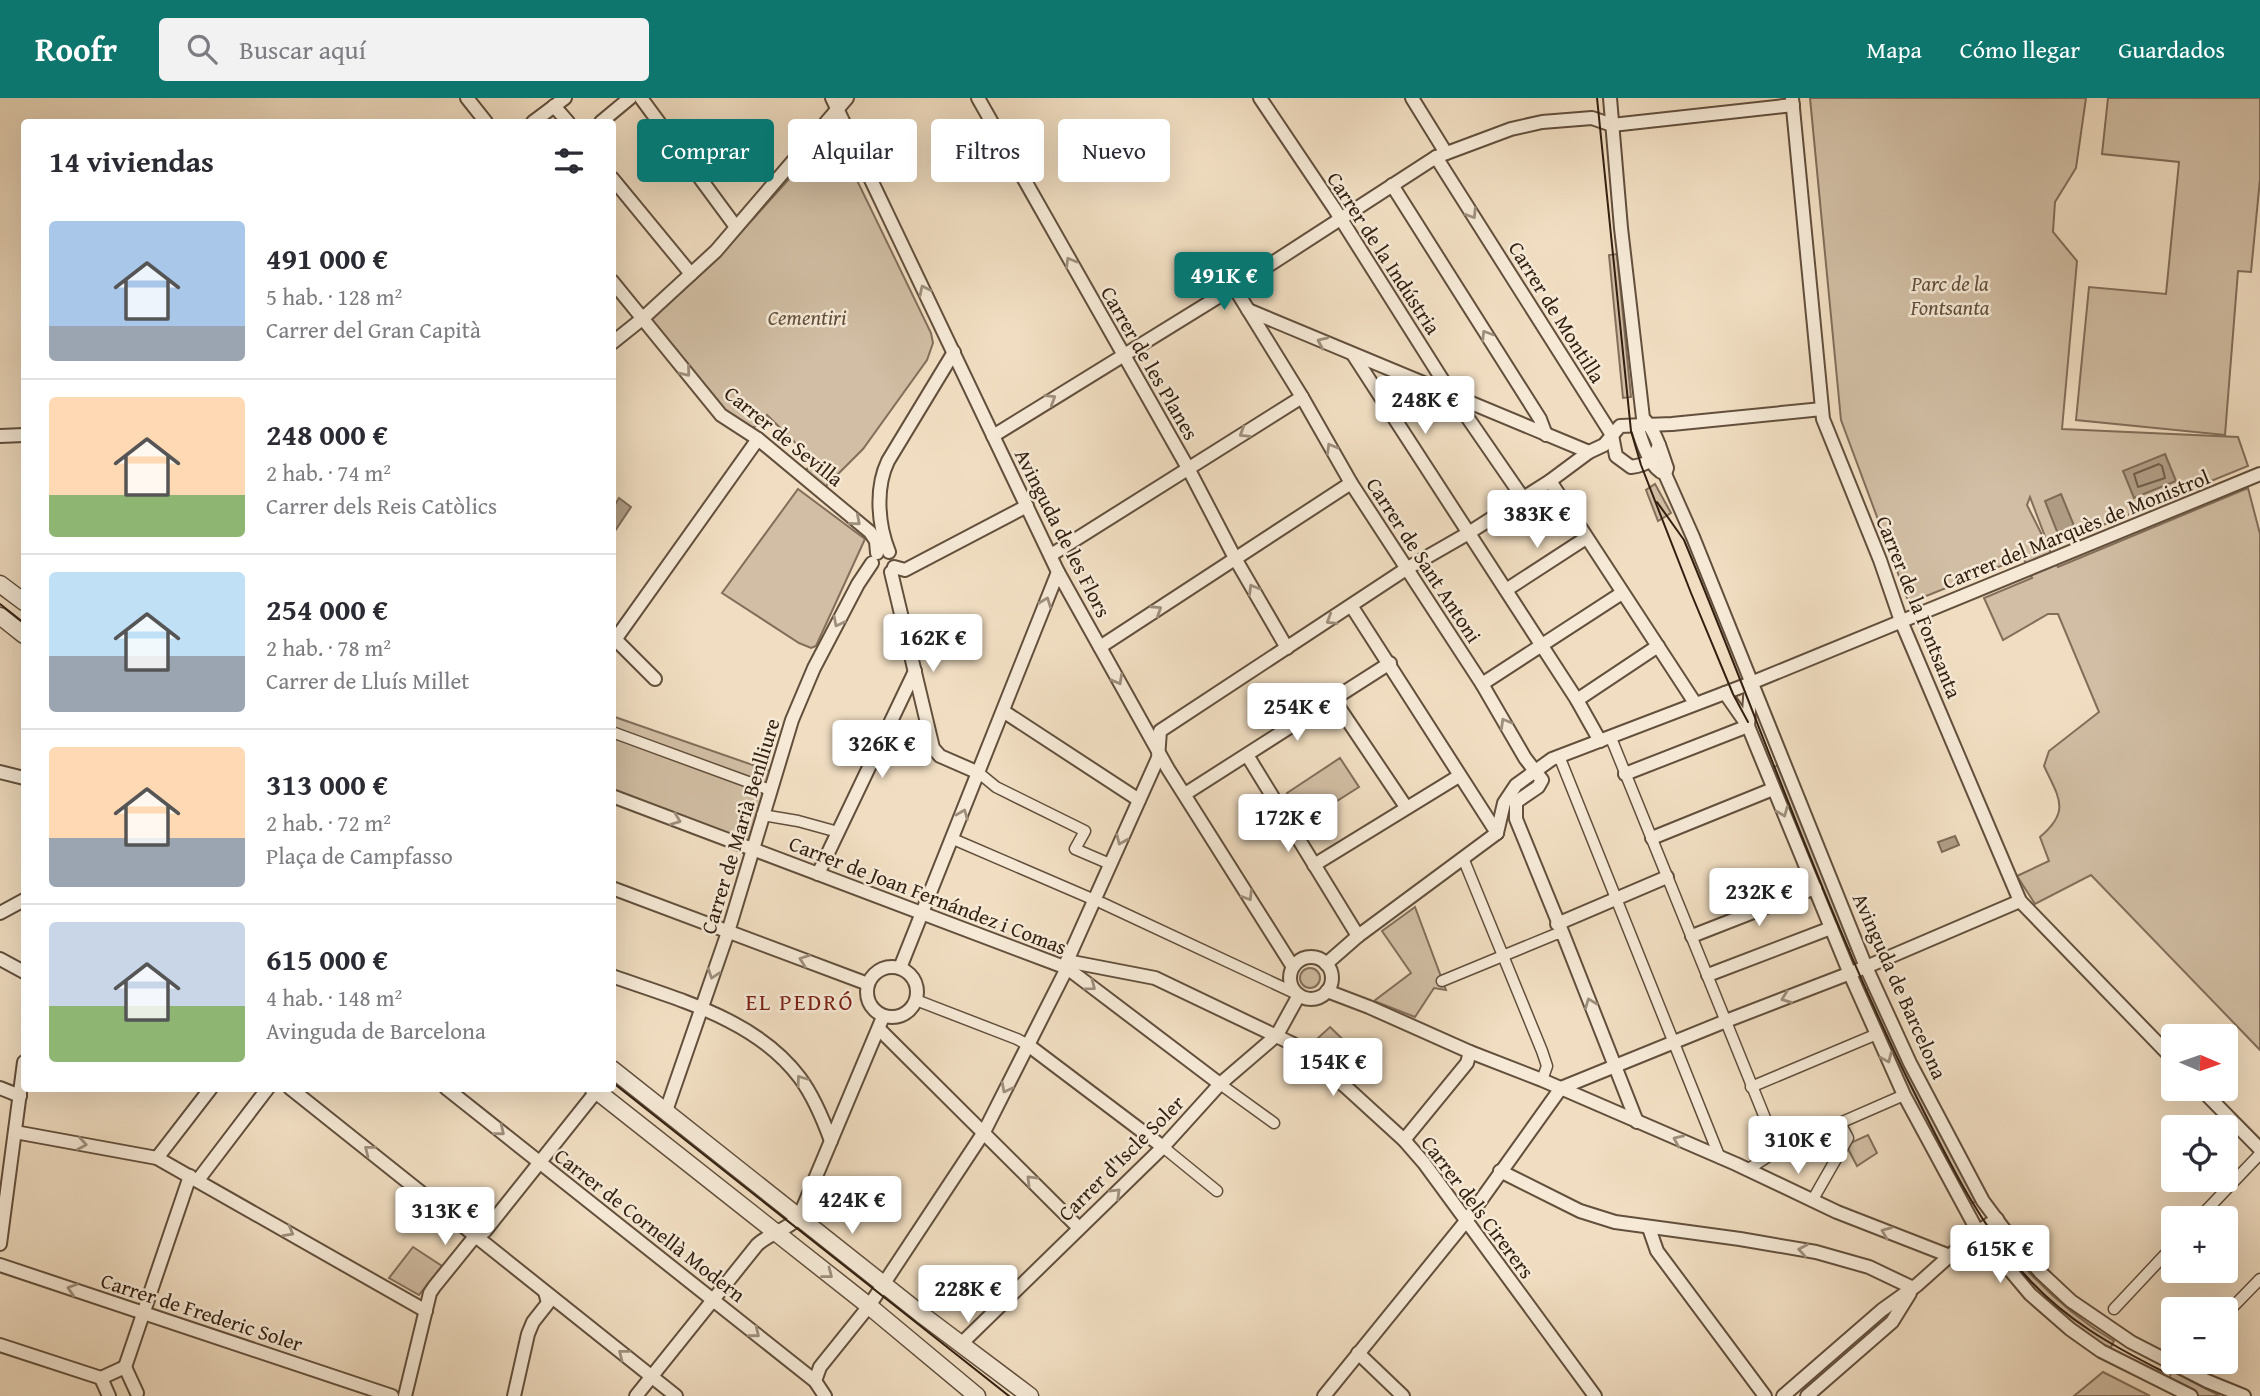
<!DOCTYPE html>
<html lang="es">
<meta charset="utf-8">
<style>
body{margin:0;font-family:"Gentium Book Plus",serif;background:#f2f2f3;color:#2b2b33;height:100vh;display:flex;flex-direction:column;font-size:26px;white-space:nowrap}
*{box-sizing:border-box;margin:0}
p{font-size:23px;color:#7c7c81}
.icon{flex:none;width:38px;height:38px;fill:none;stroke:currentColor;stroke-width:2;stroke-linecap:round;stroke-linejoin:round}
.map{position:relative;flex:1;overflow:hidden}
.details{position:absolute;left:21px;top:21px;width:595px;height:973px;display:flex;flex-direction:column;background:#fff;border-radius:7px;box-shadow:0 7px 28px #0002}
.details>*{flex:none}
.hud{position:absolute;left:637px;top:21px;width:665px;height:63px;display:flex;gap:14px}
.needle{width:46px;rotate:92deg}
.buttons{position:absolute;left:2161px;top:926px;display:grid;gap:14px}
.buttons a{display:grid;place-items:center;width:77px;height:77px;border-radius:7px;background:#fff;box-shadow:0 7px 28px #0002;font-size:35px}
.price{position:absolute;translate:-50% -60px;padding:0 16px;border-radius:7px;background:#fff;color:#222;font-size:23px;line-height:46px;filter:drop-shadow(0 2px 4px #0008)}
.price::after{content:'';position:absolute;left:50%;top:42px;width:21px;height:16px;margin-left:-10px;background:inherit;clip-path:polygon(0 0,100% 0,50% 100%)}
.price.selected{background:#0f766e;color:#fff}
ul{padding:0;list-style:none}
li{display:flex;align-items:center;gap:21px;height:175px;padding:0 28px}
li+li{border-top:2px solid #e1e1e2}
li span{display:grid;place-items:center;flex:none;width:196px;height:140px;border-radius:7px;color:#555}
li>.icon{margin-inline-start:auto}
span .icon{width:84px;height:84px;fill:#fffc;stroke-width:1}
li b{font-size:30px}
h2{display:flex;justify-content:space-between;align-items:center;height:84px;padding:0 28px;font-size:30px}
.tag{padding:0 24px;border-radius:7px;background:#fff;box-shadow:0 7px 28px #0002;font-size:24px;line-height:63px}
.tag.selected{background:#0f766e;color:#fff}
header{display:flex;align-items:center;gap:42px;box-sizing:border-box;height:98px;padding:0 35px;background:#0f766e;color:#fff}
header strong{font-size:33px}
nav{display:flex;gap:38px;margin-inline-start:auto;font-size:24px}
.search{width:490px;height:63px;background:#f2f2f3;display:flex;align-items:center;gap:18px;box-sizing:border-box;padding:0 24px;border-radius:7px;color:#7c7c81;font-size:26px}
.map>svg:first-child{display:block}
.green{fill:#d1bea4;stroke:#826e5a;stroke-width:2}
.water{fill:#b09d85;stroke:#7e6b56;stroke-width:2}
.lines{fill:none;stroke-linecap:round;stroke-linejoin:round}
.shore{stroke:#715e4a;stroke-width:2}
.pedestrian-casing{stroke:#624f3c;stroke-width:13}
.minor-casing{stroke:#624f3c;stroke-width:16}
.tertiary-casing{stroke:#624f3c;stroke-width:19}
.pedestrian{stroke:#f6ead7;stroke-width:10}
.minor{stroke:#f6ead7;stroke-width:12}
.tertiary{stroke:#f6ead7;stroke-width:16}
.tram{stroke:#321f10;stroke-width:2}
.oneway{stroke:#9e8f7d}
.labels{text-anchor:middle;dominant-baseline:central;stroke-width:5;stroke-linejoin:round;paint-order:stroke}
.street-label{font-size:21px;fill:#321f10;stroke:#f6ead7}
.park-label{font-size:21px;font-style:italic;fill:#624f3c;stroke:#f6ead7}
.neighbourhood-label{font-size:23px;letter-spacing:2px;fill:#7a1f14;stroke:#f6ead7}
</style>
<header>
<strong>Roofr</strong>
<div class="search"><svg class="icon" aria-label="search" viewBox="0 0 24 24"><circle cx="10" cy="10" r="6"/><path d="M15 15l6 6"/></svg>Buscar aquí</div>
<nav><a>Mapa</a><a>Cómo llegar</a><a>Guardados</a></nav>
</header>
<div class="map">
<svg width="2260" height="1298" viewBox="0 0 2260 1298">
<rect width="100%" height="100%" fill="#f1dec2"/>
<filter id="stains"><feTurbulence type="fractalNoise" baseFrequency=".00286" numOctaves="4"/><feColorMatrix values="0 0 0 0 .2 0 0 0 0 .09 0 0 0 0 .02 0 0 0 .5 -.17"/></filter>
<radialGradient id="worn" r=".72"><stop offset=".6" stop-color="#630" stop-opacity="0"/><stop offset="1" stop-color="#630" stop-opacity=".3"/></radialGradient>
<g class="green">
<path d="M 1810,0 L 2086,0 L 2076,70 L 2055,104 L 2053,134 L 2077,163 L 2062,331 L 2238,339 L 2248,368 L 2049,449 L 2030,399 L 2027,407 L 2058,469 L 2248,390 L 2260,436 L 2260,952 L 2091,777 L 2035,806 L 2017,778 L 2049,763 L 2040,739 C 2071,713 2059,700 2044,668 L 2049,653 L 2099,614 L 2058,516 L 2048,516 L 2003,542 L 1984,500 L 2032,480 L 2023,459 L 1909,505 L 1841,322 Z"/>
<polygon points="2108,0 2260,0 2260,81 2251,174 2238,173 2225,337 2076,322 2089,189 2166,196 2179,64 2102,56"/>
<polygon points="831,39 837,41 931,235 933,245 927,262 863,351 821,393 805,373 814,363 767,317 751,332 717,306 651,222 717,161 826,40"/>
<polygon points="1617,156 1631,299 1623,300 1609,157"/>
<polygon points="1655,386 1671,415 1658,423 1646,392"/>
<polygon points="798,391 865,441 816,548 811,550 799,545 722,495"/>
<polygon points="612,618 770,673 748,744 613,693"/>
<polygon points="1340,660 1359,689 1304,724 1287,695"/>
<polygon points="1779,667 1853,850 1845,854 1771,670"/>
<polygon points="1415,809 1446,892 1434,890 1415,919 1374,903 1411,875 1382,833"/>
<circle cx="1310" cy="880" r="10"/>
<polygon points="1870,890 1922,1002 1976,1103 1969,1107 1915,1008 1862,894"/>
<polygon points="1330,929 1357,955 1344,967 1318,940"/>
<polygon points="1868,1037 1877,1055 1857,1068 1846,1047"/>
<polygon points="413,1149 442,1168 419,1197 389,1180"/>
<path d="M 2011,1154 C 2041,1190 2074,1219 2114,1243 L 2109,1253 L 2046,1206 L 2004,1160 Z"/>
<polygon points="2172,1273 2220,1298 2198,1298 2168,1283"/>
<polygon points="2103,1274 2150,1298 2074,1298"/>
</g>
<g class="water">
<polygon points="2165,356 2176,383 2134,400 2123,373"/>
<polygon points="2061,396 2075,430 2058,436 2045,403"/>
<polygon points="619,400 631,409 613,436 613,410"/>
<polygon points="1955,738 1959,747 1942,754 1938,744"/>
</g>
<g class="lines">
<polygon class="shore" points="2159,366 2162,368 2165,380 2138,389 2134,376"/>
<g class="pedestrian-casing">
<g id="pedestrian">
<polyline points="612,634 770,692"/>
<polyline points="1611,640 1778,1052"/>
<polyline points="1559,658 1720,1060"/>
<polyline points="979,675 996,689 1085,733 1075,751 1110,766"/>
<polyline points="762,717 798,723 838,734"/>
<polyline points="953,741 1090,800"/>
<polyline points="1463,760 1542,953 1547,968 1542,982"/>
<polyline points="1102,805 1299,897"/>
<polyline points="1442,883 1556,836 1563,836"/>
<polyline points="916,902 1017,941 1028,947"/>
<polyline points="1220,986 1274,1025"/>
<polyline points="1751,989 1877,936"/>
<polyline points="1163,1049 1217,1093"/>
<polyline points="1747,1072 1778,1052 1904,997"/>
<polyline points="1812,1103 1848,1040 1840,1025"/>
<polyline points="2199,1120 2260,1056"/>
<polyline points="2114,1211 2174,1147"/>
<polyline points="2226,1216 2260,1181"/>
</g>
</g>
<g class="minor-casing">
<g id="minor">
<polyline points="467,0 486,24"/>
<polyline points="641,0 736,129"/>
<polyline points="832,0 1058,474 1168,671 1293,869"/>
<polyline points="978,0 1188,370 1236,462 1287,550"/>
<polyline points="1260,0 1334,110 1452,297 1523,400"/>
<polyline points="1412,0 1446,55"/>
<path d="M 1610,0 L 1621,130 L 1643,320 C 1656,333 1661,353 1667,370 L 1665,376"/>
<polyline points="1792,0 1823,321 1880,462 1901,523 2020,803 2174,962"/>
<polyline points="554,8 568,24"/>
<polyline points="533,24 565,0"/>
<polyline points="601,24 630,0"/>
<path d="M 1436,59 L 1612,337 L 1616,358 L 1631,369 C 1647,367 1654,362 1659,347"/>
<polyline points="612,80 691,176"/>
<polyline points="1392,87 1540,321 1546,337"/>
<polyline points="612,183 721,317 758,341 870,434 876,443 877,455"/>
<polyline points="1234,189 1302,299 1351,385 1482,586 1525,660 1542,682 1538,689 1516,704 1516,721 1563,836 1637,1024"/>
<polyline points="1248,212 1589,354"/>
<polyline points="612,245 642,221 716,153 847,0"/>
<polyline points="1354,258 1577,602 1600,643"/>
<path d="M 1637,328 C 1642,343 1649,370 1665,376 L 1693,439 L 1866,869 L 1910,965 L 1983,1103 L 2015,1146 L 2040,1174 L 2071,1203 L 2131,1244 L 2207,1283 L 2244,1298"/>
<polyline points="0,338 24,337"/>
<polyline points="993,338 1257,175 1436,59 1511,31 1542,24 1592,20 1612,27 1793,7"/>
<polyline points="1550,383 1695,605"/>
<path d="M 889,454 C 878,427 875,390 888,363 L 954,254"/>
<polyline points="1051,457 1302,299"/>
<polyline points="894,469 905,472 1027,408"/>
<polyline points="891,474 933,650 940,658 979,675"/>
<polyline points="1506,492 1586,440"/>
<polyline points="1352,509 1497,735"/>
<polyline points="616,542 655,581"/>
<polyline points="612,546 758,341"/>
<polyline points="1100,549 1351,385"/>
<polyline points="1482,586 1622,495"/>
<polyline points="1725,595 1748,628 1850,876 1904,997 1978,1134 2030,1196 2070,1231 2101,1253 2191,1298"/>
<polyline points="1334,602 1406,709"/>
<polyline points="1577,602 1658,548"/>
<polyline points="1003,613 1139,702"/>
<polyline points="1748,628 1751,586"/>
<polyline points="1247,657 1358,838"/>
<polyline points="0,674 24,680"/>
<polyline points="1625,676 1748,628"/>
<polyline points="1185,696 1390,565"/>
<polyline points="612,698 1067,870 1220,986"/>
<polyline points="1497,735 1504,705 1516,687 1552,661 1751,585 2260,376"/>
<polyline points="1652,740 1773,691"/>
<polyline points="1314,767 1459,678"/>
<polyline points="818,776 915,573"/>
<polyline points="612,790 868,886"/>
<polyline points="0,815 24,802"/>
<polyline points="1557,826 1667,779"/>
<polyline points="1692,838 1815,790"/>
<circle cx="1311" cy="880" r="21"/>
<polyline points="0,861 24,874"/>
<polyline points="1067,863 1155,880 1293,946 1346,989 1404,1042 1424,1065 1595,1298"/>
<polyline points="1326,866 1358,838 1497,735"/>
<circle cx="892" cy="894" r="25"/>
<polyline points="900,870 1058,474"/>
<polyline points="1708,877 1831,830"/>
<path d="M 612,878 C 679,902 756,921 800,980 C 814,999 823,1021 831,1043"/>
<polyline points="1327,893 1369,909 1470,954 1542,982 1736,1066 1837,1114 1950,1158"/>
<polyline points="879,931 1079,1130"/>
<polyline points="1028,947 1163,1049"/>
<polyline points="0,990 20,998"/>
<polyline points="290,990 676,1298"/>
<polyline points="446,990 815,1283 825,1298"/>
<polyline points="1561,990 1726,923 1866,869 2020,803"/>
<polyline points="2200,990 2260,1051"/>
<polyline points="666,1013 728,834 792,622 814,570 858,486 872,465"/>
<polyline points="15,1034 157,1060 426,1213"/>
<polyline points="1404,1042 1467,965 1470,954"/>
<polyline points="157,1060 211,990"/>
<polyline points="1500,1073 1580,1113 1615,1124 1740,1141 1816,1154 1869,1169 1913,1190"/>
<polyline points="198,1082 268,990"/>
<polyline points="1649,1130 1657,1153 1765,1298"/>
<polyline points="0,1146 24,964"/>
<polyline points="0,1167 392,1298"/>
<polyline points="962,1245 1163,1049 1220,986 1277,937 1299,897"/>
<polyline points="0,1247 101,1280"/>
<polyline points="1358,1255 1403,1298"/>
<polyline points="125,1269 190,1078"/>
<polyline points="125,1269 137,1295"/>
<polyline points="101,1280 125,1269"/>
<polyline points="101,1280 109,1298"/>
<polyline points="815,1283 820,1269 869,1208 984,1034 1067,870 1067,863 1158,660 1160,633 1406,471 1467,436 1550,383 1589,354 1604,347 1620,328 1672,326 1822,311"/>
<polyline points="405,1298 430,1195 434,1189 472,1142 485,1133 599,990"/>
<polyline points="514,1298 528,1236 533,1224 548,1205 545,1194"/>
<path d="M 636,1298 L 757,1147 C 769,1135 788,1132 799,1119 L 883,919"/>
<polyline points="1324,1298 1466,1123 1561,990"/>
<polyline points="1783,1298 1882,1212 1917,1187 1973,1137 1997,1121"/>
<polyline points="1807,1298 1892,1224 1910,1195"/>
</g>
</g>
<g class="tertiary-casing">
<g id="tertiary">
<polyline points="0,486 24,504"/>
<polyline points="0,518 24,537"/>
<polyline points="612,971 921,1216 1030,1298"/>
<polyline points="593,990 869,1208 977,1298"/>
</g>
</g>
<use href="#pedestrian" class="pedestrian"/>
<use href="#minor" class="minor"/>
<use href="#tertiary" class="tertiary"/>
<g class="tram">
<polyline points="1597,0 1631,333 1641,367 1691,495 1733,596 1748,624"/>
<path d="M 1657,404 L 1684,442 C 1759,622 1823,808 1909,984 C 1943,1051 1975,1122 2026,1178 C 2065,1222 2113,1248 2164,1274"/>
<polyline points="0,506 24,525"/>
<polyline points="612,984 1009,1298"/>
</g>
</g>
<defs><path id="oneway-chevron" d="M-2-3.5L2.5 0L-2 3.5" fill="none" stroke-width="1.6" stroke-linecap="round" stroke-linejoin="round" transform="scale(1.75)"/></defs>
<g class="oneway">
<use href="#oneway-chevron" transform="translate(1472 116) rotate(58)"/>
<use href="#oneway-chevron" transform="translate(1070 164) rotate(-120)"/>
<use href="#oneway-chevron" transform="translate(924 192) rotate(-116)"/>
<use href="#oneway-chevron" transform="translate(1486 237) rotate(-122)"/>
<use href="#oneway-chevron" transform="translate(1322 244) rotate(-156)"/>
<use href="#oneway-chevron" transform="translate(686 274) rotate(51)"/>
<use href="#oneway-chevron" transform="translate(1051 301) rotate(-32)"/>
<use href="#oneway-chevron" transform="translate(1244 335) rotate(148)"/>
<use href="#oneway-chevron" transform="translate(1331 350) rotate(-120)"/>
<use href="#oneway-chevron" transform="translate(856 423) rotate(41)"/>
<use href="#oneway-chevron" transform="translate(1253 491) rotate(-120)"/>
<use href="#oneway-chevron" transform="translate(1046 504) rotate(-69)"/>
<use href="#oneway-chevron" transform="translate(1157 512) rotate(-33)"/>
<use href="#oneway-chevron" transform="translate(1331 522) rotate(148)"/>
<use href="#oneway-chevron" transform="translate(838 524) rotate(117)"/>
<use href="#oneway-chevron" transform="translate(1118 582) rotate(61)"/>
<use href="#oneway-chevron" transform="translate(1505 625) rotate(-120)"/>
<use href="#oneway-chevron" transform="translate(1783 714) rotate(68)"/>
<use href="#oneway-chevron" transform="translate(963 716) rotate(-68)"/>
<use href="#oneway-chevron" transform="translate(676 722) rotate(21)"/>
<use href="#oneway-chevron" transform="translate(1121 742) rotate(114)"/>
<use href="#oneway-chevron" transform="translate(1248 798) rotate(58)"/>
<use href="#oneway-chevron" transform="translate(804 862) rotate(-160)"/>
<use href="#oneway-chevron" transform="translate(713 876) rotate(109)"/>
<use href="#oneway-chevron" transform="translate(1091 888) rotate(37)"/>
<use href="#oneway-chevron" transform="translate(1786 900) rotate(159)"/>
<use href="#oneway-chevron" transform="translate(1590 905) rotate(-111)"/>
<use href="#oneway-chevron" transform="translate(1887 960) rotate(66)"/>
<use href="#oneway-chevron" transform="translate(801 982) rotate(-126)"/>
<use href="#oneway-chevron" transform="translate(1006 990) rotate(117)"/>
<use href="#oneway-chevron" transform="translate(500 1033) rotate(39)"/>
<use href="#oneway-chevron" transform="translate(1678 1042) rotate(-156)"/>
<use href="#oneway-chevron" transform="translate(82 1046) rotate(10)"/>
<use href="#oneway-chevron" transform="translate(369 1052) rotate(-142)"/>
<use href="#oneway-chevron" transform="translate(1031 1082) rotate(-135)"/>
<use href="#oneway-chevron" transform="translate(1116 1095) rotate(-44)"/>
<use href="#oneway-chevron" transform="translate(289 1134) rotate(30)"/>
<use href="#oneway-chevron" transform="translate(1886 1134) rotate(-158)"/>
<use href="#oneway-chevron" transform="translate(1803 1152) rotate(-170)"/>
<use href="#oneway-chevron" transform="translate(828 1176) rotate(38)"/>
<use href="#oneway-chevron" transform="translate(72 1191) rotate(-162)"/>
<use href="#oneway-chevron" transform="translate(755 1235) rotate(39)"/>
<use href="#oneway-chevron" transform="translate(623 1256) rotate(-142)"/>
</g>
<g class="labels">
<g class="street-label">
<text transform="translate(1384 155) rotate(57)">Carrer de la Indústria</text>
<text transform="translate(1557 214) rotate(58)">Carrer de Montilla</text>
<text transform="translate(1150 265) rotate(60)">Carrer de les Planes</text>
<text transform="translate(784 338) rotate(39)">Carrer de Sevilla</text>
<text transform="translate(2076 431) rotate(-22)">Carrer del Marquès de Monistrol</text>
<text transform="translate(1063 435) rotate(63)">Avinguda de les Flors</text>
<text transform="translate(1424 462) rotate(57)">Carrer de Sant Antoni</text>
<text transform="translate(1919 509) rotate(68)">Carrer de la Fontsanta</text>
<text transform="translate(740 728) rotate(-73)">Carrer de Marià Benlliure</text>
<text transform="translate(928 797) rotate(21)">Carrer de Joan Fernández i Comas</text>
<text transform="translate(1900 888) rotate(66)">Avinguda de Barcelona</text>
<text transform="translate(1121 1060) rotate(-45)">Carrer d'Iscle Soler</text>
<text transform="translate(1478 1109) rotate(53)">Carrer dels Cirerers</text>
<text transform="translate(650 1127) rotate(38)">Carrer de Cornellà Modern</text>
<text transform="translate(202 1214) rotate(18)">Carrer de Frederic Soler</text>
</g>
<g class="park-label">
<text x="1950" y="185">Parc de la<tspan x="1950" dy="24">Fontsanta</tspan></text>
<text x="807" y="219">Cementiri</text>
</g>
<g class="neighbourhood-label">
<text x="800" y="903">EL PEDRÓ</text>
</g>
</g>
<rect width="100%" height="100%" filter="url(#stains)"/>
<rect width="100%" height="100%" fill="url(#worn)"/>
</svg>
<div class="buttons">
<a><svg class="needle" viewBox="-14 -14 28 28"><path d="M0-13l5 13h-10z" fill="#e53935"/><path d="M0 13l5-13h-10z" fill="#7c7c81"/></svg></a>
<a><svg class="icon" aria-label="locate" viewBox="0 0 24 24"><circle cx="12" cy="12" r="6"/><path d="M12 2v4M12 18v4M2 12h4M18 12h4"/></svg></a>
<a>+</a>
<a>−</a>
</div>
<b class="price selected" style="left:1224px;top:214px">491K €</b>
<b class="price" style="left:1425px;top:338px">248K €</b>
<b class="price" style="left:1537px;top:452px">383K €</b>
<b class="price" style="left:933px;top:576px">162K €</b>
<b class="price" style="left:1297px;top:645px">254K €</b>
<b class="price" style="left:882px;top:682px">326K €</b>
<b class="price" style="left:1288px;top:756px">172K €</b>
<b class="price" style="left:1759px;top:830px">232K €</b>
<b class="price" style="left:1333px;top:1000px">154K €</b>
<b class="price" style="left:1798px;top:1078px">310K €</b>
<b class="price" style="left:852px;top:1138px">424K €</b>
<b class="price" style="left:445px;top:1149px">313K €</b>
<b class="price" style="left:2000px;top:1187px">615K €</b>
<b class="price" style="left:968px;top:1227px">228K €</b>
<div class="hud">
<a class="tag selected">Comprar</a>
<a class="tag">Alquilar</a>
<a class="tag">Filtros</a>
<a class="tag">Nuevo</a>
</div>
<section class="details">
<h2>14 viviendas<svg class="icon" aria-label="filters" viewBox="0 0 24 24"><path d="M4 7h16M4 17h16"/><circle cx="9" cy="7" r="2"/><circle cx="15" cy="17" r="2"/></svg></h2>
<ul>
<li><span style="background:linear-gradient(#a9c7e8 75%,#9aa5b1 0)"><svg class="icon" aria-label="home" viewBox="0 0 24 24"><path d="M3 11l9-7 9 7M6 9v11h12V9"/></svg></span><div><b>491 000 €</b><p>5 hab. · 128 m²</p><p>Carrer del Gran Capità</p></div></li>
<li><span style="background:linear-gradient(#ffd9b3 70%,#8fb573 0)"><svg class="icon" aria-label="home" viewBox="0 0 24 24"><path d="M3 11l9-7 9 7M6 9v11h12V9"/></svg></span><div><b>248 000 €</b><p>2 hab. · 74 m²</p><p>Carrer dels Reis Catòlics</p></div></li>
<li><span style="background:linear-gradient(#bfe0f5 60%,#9aa5b1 0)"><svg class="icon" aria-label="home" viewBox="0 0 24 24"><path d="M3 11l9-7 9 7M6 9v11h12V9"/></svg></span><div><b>254 000 €</b><p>2 hab. · 78 m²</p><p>Carrer de Lluís Millet</p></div></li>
<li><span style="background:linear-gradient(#ffd9b3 65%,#9aa5b1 0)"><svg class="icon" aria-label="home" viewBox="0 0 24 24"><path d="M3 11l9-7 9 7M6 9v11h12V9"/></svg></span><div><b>313 000 €</b><p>2 hab. · 72 m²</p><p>Plaça de Campfasso</p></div></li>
<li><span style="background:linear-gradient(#c9d6e8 60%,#8fb573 0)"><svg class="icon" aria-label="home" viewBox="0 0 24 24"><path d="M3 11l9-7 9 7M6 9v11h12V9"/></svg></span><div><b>615 000 €</b><p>4 hab. · 148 m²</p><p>Avinguda de Barcelona</p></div></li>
</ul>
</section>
</div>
